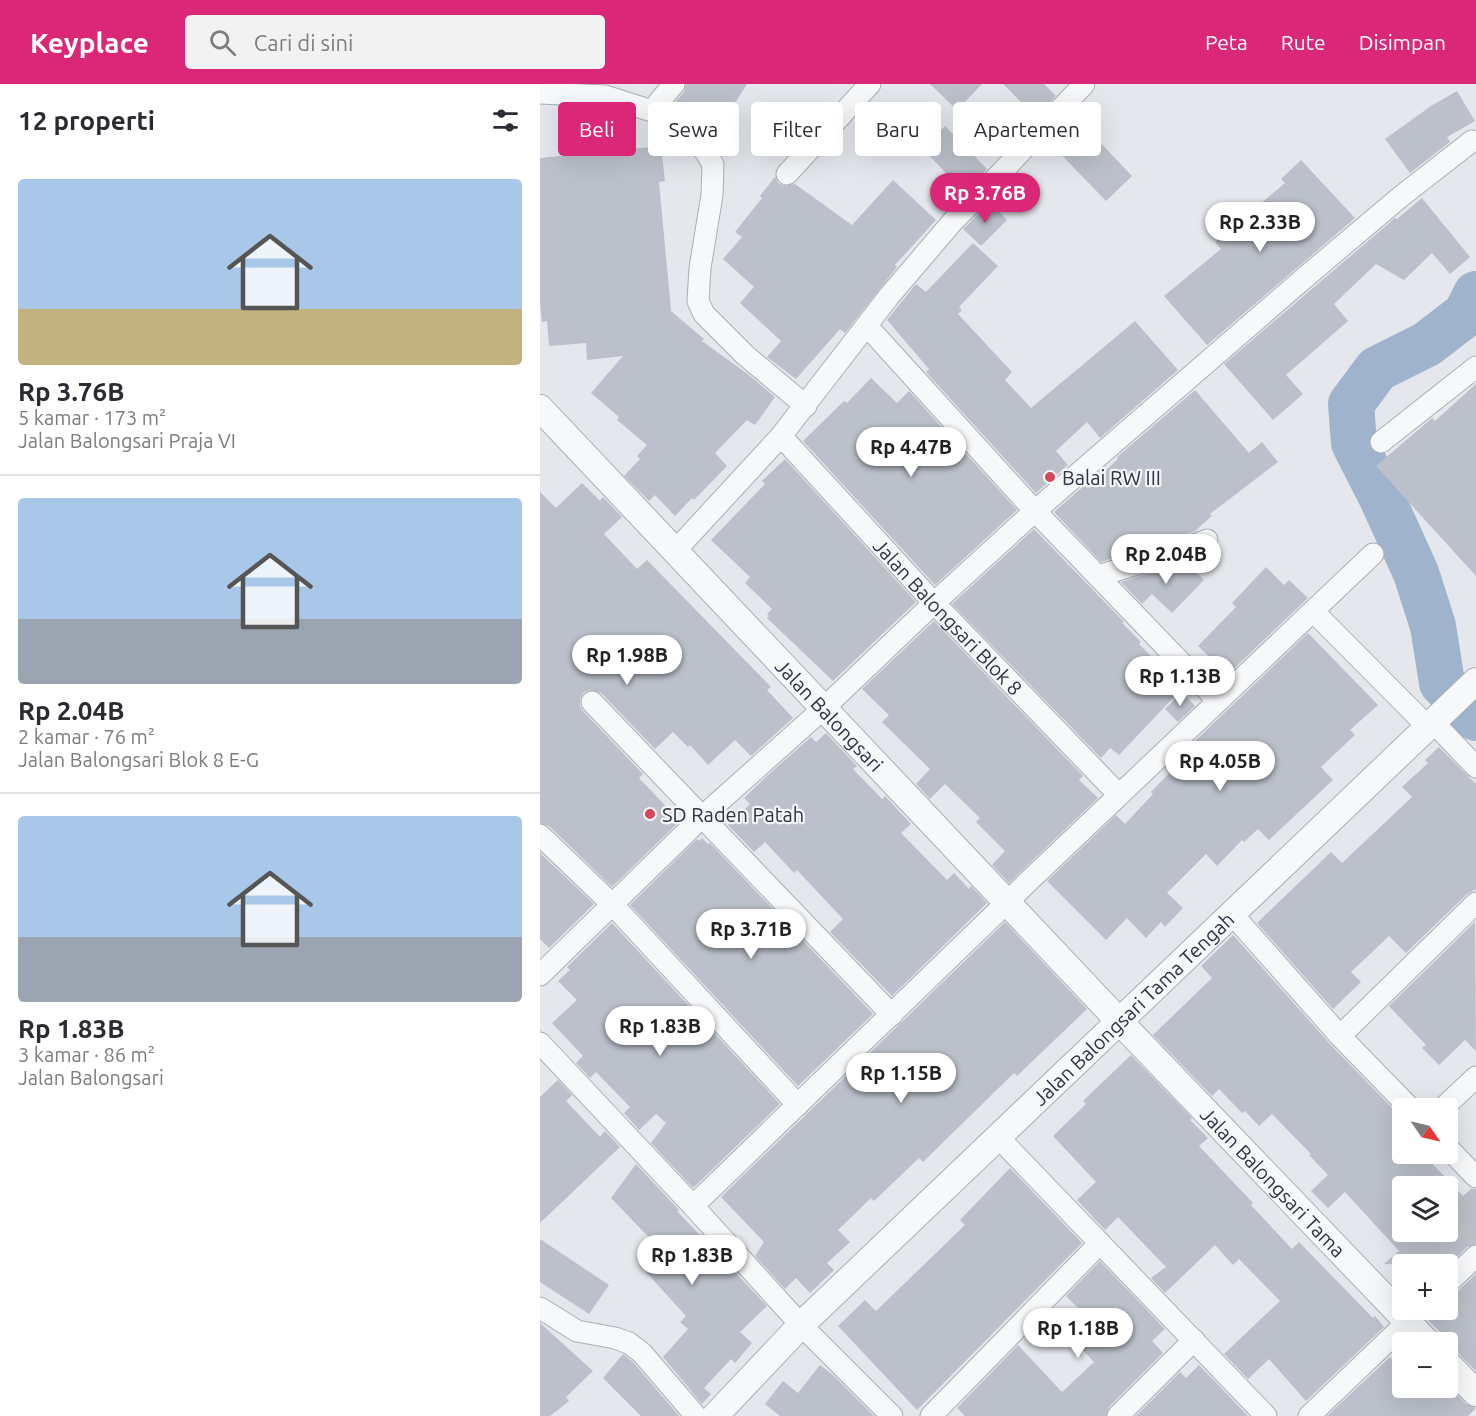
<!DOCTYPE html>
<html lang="id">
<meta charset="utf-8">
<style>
body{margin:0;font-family:Ubuntu,sans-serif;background:#f2f2f3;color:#2b2b33;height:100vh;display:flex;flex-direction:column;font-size:22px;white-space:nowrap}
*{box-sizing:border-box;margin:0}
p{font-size:20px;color:#7c7c81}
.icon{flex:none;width:33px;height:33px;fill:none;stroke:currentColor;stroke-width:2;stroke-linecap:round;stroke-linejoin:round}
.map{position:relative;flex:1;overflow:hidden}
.details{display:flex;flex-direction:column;background:#fff;width:540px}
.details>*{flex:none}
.banner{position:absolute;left:18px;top:18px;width:570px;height:54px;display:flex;gap:12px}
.needle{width:39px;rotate:124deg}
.buttons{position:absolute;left:852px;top:1014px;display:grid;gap:12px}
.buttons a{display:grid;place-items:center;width:66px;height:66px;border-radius:6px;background:#fff;box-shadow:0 6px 24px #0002;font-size:30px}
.price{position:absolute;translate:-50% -51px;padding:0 14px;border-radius:21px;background:#fff;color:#222;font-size:20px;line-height:39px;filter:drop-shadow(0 2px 3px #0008)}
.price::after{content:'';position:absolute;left:50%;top:36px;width:18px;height:14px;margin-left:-9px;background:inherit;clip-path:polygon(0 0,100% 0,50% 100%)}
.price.current{background:#db2777;color:#fff}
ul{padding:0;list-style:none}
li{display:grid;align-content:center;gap:12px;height:318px;padding:0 18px}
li+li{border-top:2px solid #e1e1e2}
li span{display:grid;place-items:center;height:186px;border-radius:6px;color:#555}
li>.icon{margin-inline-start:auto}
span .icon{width:108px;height:108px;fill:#fffc;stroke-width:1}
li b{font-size:26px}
h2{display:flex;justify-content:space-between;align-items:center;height:72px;padding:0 18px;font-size:26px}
.pill{padding:0 21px;border-radius:6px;background:#fff;box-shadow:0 6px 24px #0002;font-size:21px;line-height:54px}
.pill.current{background:#db2777;color:#fff}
header{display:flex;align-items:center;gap:36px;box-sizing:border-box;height:84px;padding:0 30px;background:#db2777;color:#fff}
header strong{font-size:28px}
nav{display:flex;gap:33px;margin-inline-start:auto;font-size:21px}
.search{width:420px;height:54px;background:#f2f2f3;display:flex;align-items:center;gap:15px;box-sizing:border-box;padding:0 21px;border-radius:6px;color:#7c7c81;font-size:22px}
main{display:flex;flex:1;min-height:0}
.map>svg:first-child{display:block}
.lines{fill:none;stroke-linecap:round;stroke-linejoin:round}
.river{stroke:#9fb4cc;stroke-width:46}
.building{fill:#bbc0ca;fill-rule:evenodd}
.minor-casing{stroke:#a9aeb7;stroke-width:23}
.tertiary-casing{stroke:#a9aeb7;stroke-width:28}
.minor{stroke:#f7f8fa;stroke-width:21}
.tertiary{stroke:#f7f8fa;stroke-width:26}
.poi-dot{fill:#d1495b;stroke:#f4f6f9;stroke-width:2}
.labels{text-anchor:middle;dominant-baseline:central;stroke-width:4.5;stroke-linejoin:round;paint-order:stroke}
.poi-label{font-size:20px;fill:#2b3445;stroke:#f4f6f9;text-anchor:start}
.street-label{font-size:20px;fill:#2b3445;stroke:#f4f6f9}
</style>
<header>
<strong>Keyplace</strong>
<div class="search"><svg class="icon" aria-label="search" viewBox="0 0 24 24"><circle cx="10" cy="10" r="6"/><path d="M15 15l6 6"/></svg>Cari di sini</div>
<nav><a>Peta</a><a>Rute</a><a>Disimpan</a></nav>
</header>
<main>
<section class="details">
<h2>12 properti<svg class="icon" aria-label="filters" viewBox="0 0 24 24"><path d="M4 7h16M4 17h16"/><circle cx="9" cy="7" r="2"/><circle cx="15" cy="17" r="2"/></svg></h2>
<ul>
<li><span style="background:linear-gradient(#a9c7e8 70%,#c2b280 0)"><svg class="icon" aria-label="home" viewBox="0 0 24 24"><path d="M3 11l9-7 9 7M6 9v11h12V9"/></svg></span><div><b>Rp 3.76B</b><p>5 kamar · 173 m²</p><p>Jalan Balongsari Praja VI</p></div></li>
<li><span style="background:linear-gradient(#a9c7e8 65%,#9aa5b1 0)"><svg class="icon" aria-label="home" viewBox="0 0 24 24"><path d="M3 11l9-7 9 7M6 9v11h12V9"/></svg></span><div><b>Rp 2.04B</b><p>2 kamar · 76 m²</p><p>Jalan Balongsari Blok 8 E-G</p></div></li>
<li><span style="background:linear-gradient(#a9c7e8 65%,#9aa5b1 0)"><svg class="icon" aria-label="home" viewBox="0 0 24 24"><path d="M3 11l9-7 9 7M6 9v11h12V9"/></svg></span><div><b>Rp 1.83B</b><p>3 kamar · 86 m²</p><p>Jalan Balongsari</p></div></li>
</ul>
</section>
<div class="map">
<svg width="936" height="1332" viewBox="0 0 936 1332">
<rect width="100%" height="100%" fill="#e4e7ec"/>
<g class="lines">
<polyline class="river" points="936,210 926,230 887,260 837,285 811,320 814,359 842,414 876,489 893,542 902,599 936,634"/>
</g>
<g class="building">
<polygon points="146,0 207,0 177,47 134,20 144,8"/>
<polygon points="390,0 442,0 417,26"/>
<polygon points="463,0 504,0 516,12 496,33"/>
<polygon points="917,7 935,37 907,53 910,58 870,89 845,55 891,22"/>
<polygon points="533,30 592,92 566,117 511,60 516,54 513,51"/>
<polygon points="405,42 447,85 424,108 383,65"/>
<polygon points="121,62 125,97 119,98 131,227 164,255 162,257 209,291 235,313 215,341 207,336 175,369 187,382 154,416 152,414 135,432 115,411 109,417 84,392 100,375 97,372 107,361 77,336 79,333 51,309 83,272 47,276 46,259 9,262 7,237 2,238 0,219 0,74"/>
<polygon points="761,76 815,134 667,261 624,212 681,165 675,158 745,99 741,95"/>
<polygon points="235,93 238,99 244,102 255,100 312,141 353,96 396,136 355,181 357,183 305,249 300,245 256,295 227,273 241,257 200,219 214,203 183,175 202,153 195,148 222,114 220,112"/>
<polygon points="882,114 930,173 910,190 892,169 864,196 836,180 794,220 808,237 746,291 763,310 733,336 684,280 855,134 857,135"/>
<polygon points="450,118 467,136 441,162 423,145"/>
<polygon points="433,159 458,182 419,223 422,226 418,230 472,288 465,296 491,324 595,237 638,286 560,354 547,338 516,367 528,381 496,409 386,288 389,285 347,236 376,200 386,208"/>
<polygon points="331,294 357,319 369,307 477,426 395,501 263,357 304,317 307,319"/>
<polygon points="936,300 936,492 836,382 892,334 895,337"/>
<polygon points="655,306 709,369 722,358 738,378 670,430 672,432 655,447 561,478 514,428 545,401 547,404 578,375 577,373"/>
<polygon points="245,375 376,518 293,597 227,534 229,532 227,530 232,525 205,499 210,493 171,456 225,400 222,397"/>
<polygon points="42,399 60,417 63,413 82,433 64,450 97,485 107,476 231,603 227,606 253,634 211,672 195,656 168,681 150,661 148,663 133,648 115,665 61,609 50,606 44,608 40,615 40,622 43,627 103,690 99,694 140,737 72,803 9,742 0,739 0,408 16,424"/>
<polygon points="494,445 584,538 582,539 601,558 599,560 614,575 605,584 634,613 579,671 570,664 561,674 412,520"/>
<polygon points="646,478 664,496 632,529 612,510 602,520 581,498"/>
<polygon points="726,483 744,501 749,496 768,514 688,590 658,562 696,523 692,519"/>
<polygon points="394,537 543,692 539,696 558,714 469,799 452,781 465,767 436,738 440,734 405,700 390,715 376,700 390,685 342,638 349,631 322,605"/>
<polygon points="768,549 838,621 810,646 815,651 781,683 793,696 729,756 718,745 704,758 702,756 677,782 666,770 627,809 643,824 625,843 621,838 606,854 587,834 566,856 507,797 576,731 585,740 613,710 611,708 658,659 656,656"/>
<polygon points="642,608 655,622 638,638 625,625"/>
<polygon points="286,649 317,682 313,685 342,715 345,712 371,740 361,749 407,796 414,789 429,805 431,802 447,819 352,912 290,848 303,835 257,786 254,789 225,758 214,768 188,741 210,720 204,714 228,691 271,653 276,658"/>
<polygon points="899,663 936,700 936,805 927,810 866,869 849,852 811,888 821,898 793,925 717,839 791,768 802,779 872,713 862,703 888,679 885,676"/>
<polygon points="162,754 168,760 170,759 333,930 258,1002 90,821 157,755 159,757"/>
<polygon points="0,769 54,820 9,864 0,855"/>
<polygon points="465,838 547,925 477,992 474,989 383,1078 379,1074 334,1117 331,1114 298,1146 310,1158 287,1179 294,1186 270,1209 256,1194 245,1205 215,1172 224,1158 181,1113"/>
<polygon points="935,838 936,967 925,956 899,981 882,964 886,961 849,922"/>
<polygon points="72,839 240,1020 153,1104 111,1059 126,1039 116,1030 99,1046 84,1029 90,1023 56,988 50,994 36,979 43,972 12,939 37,916 18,897 30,886 27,883"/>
<path d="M 693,851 L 791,961 L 862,1034 L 862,1070 L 883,1070 L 923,1112 L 931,1105 L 936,1105 L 936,1160 L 927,1163 L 908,1182 L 844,1180 L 859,1167 L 805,1108 L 788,1124 L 771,1107 L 788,1091 L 769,1071 L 771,1070 L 732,1030 L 719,1042 L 705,1027 L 702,1029 L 679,1005 L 672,1012 L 613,951 L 672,894 L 661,882 ZM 862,1102 L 908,1102 L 908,1148 L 862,1148 Z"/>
<polygon points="591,971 652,1034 650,1036 668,1054 659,1062 713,1119 711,1121 752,1165 759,1158 833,1234 835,1232 844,1243 766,1317 729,1275 708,1295 684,1270 740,1217 699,1175 693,1181 675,1161 625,1209 611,1194 626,1183 578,1133 565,1146 537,1116 556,1098 513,1052 546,1020 543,1017"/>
<polygon points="18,996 32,1011 26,1017 60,1053 65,1047 80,1063 0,1139 0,1013"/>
<polygon points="96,1080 139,1126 137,1127 227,1222 200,1248 212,1259 195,1279 191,1275 164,1304 171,1310 162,1320 123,1273 148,1245 140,1238 146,1232 106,1188 125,1170 71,1114"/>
<polygon points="470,1084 542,1159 377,1326 298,1242 325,1216 336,1227 425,1141 420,1136"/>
<polygon points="0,1155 69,1201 49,1230 0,1198"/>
<polygon points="560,1177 625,1245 612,1257 623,1269 569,1323 566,1332 425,1332 417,1324 478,1261 522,1308 554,1278 527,1249 546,1232 526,1212"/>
<polygon points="936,1190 936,1287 918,1269 908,1265 908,1256 888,1236 892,1226 908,1226 908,1211 917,1208"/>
<polygon points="0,1239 53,1287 26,1313 29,1317 10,1332 0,1332"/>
<polygon points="83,1270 93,1278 139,1332 101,1332 63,1294"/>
<polygon points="850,1273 862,1286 862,1304 908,1304 908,1301 926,1320 936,1324 928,1332 787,1332"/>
<polygon points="280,1281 293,1291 334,1332 240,1332 225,1320 243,1297 258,1309"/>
<polygon points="659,1281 708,1332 596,1332 640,1288 646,1294"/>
</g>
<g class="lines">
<g class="minor-casing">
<g id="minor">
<polyline points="0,9 65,12 112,27 136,41 166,68 173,81 172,111 160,184 158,217 164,230 205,271 266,322"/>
<polyline points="118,19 134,0"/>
<polyline points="247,90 330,0"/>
<polyline points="327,242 495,427 678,617"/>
<path id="s1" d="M 241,352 L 394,519 L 579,711"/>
<polyline points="841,358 936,283"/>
<polyline points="135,467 241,352 350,211 414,136 461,89 544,0"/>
<polyline points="558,492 636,468 667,456"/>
<polyline points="773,527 888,643"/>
<polyline points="52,618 352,931"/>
<polyline points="893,638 936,683"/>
<polyline points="0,751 73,821 258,1021"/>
<polyline points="692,830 800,952 870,1024"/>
<polyline points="0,891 163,732 284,624 394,519 495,427 769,190 859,114 932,57"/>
<polyline points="800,952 936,819"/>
<polyline points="0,959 153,1122 261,1241 352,1332"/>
<polyline points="903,1024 936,993"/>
<polyline points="458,1053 726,1332"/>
<polyline points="908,1064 936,1093"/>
<polyline points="153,1122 493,793 833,470"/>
<polyline points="908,1199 936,1172"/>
<polyline points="0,1224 37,1247 75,1254 89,1259 102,1269 156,1332"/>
<polyline points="391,1332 560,1159"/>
<polyline points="578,1332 654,1256"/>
<polyline points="769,1332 880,1226"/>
</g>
</g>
<g class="tertiary-casing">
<g id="tertiary">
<path id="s2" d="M 0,324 L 579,937 L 887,1258"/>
<polyline points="908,1280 936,1309"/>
<path id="s3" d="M 175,1332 L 261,1241 L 936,597"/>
</g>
</g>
<use href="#minor" class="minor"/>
<use href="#tertiary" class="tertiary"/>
</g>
<g class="poi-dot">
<circle cx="510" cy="393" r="6"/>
<circle cx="110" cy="730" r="6"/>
</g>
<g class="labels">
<g class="poi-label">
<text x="522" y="393">Balai RW III</text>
<text x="122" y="730">SD Raden Patah</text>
</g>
<g class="street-label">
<text stroke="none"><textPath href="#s1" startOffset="246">Jalan Balongsari Blok 8</textPath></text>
<text stroke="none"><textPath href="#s2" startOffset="422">Jalan Balongsari</textPath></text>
<text stroke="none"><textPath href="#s3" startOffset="584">Jalan Balongsari Tama Tengah</textPath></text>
<text stroke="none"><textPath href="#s2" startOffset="1066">Jalan Balongsari Tama</textPath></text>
</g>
</g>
</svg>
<div class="buttons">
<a><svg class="needle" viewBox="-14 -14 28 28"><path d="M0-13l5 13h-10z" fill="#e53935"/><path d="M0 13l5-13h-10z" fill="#7c7c81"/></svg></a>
<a><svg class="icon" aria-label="layers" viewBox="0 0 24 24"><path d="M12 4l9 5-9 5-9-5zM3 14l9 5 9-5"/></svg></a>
<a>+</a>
<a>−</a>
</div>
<b class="price current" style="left:445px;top:140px">Rp 3.76B</b>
<b class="price" style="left:720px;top:169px">Rp 2.33B</b>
<b class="price" style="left:371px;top:394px">Rp 4.47B</b>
<b class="price" style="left:626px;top:501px">Rp 2.04B</b>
<b class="price" style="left:87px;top:602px">Rp 1.98B</b>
<b class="price" style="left:640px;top:623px">Rp 1.13B</b>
<b class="price" style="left:680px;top:708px">Rp 4.05B</b>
<b class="price" style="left:211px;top:876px">Rp 3.71B</b>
<b class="price" style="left:120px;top:973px">Rp 1.83B</b>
<b class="price" style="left:361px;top:1020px">Rp 1.15B</b>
<b class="price" style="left:152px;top:1202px">Rp 1.83B</b>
<b class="price" style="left:538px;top:1275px">Rp 1.18B</b>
<div class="banner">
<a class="pill current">Beli</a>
<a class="pill">Sewa</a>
<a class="pill">Filter</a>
<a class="pill">Baru</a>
<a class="pill">Apartemen</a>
</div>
</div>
</main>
